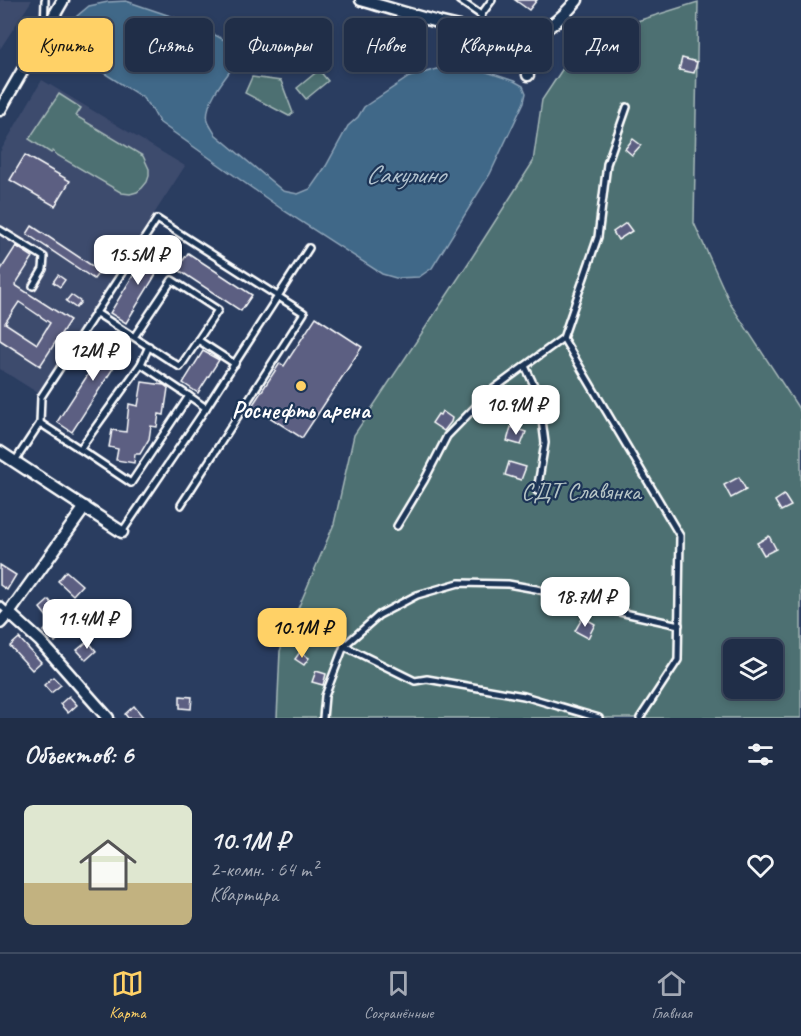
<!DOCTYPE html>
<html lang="ru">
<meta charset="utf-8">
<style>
body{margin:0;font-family:Caveat,sans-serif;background:#28364f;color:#f1f3f6;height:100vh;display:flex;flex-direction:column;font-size:22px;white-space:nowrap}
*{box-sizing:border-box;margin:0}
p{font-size:20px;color:#a2a8b4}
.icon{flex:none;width:33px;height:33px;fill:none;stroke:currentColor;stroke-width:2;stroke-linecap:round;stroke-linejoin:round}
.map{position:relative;height:718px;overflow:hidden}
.drawer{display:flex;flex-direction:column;background:#202e48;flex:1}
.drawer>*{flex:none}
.hud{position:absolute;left:18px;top:18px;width:765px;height:54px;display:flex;gap:12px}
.tools{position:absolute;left:723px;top:639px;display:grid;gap:12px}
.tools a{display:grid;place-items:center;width:60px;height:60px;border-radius:9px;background:#202e48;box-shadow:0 3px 9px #0003,0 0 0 2px #3d4a60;font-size:30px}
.price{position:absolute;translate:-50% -51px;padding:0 14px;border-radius:12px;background:#fff;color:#222;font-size:20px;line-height:39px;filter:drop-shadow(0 2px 3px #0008)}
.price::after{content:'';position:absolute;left:50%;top:36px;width:18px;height:14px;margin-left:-9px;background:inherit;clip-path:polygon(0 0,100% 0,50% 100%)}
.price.selected{background:#ffd166;color:#111}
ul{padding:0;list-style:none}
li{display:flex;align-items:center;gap:18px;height:150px;padding:0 24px}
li+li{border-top:2px solid #3d4a60}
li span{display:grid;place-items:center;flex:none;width:168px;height:120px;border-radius:9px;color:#555}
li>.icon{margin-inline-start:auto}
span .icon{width:72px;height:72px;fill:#fffc;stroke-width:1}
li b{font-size:26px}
h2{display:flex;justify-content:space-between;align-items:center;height:72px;padding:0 24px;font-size:26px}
.tag{padding:0 21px;border-radius:9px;background:#202e48;box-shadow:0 3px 9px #0003,0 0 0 2px #3d4a60;font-size:21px;line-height:54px}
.tag.selected{background:#ffd166;color:#111}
.dock{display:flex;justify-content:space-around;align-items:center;height:84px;border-top:2px solid #3d4a60;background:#202e48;font-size:16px;color:#a2a8b4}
.dock a{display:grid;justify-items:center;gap:3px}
.dock .selected{color:#ffd166}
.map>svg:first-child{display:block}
.built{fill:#3d4b6d}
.green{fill:#4d7072;stroke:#a6b8b8;stroke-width:1.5;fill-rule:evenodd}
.water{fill:#416888;stroke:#8da4b8;stroke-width:1.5}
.building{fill:#5c5e82;stroke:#fff;stroke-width:1.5;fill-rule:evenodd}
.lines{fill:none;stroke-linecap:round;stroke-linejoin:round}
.lane-casing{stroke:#fff;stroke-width:10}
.street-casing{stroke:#fff;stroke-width:15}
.lane{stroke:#1d3557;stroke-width:5}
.street{stroke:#1d3557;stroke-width:10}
.poi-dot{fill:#ffd166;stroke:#1d3557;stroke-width:2}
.labels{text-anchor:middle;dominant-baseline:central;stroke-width:4.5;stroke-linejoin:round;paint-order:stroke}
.poi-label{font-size:24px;font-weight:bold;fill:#fff;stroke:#1d3557}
.park-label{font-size:24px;fill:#b8c6c7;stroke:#1d3557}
.water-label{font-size:26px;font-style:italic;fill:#b3c3cf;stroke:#1d3557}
</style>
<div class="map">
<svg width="801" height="718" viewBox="0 0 801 718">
<rect width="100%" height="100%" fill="#2a3d60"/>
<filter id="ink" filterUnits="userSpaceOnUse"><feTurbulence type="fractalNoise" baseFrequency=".0167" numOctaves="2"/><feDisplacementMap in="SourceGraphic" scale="12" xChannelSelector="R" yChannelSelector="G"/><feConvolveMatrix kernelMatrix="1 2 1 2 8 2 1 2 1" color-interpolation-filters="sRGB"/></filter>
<g filter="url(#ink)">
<g class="built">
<polygon points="0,0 32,0 0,49"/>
<polygon points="42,80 185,166 38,393 0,369 0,152"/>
</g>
<g class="green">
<path d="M 698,2 L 694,223 L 731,305 L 801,412 L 801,718 L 277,718 L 280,651 L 334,524 L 354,435 L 469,262 L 533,162 L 542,100 L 583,38 ZM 734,650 L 772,650 L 772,688 L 734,688 Z"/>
<polygon points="319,70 328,81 306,99 297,88"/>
<polygon points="252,77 281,81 293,113 289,116 245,93"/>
<polygon points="59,94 81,108 76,116 143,156 149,169 149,176 147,182 142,188 137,192 130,194 122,193 57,155 53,151 51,153 29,139"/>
</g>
<path class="water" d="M 126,1 L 194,24 L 236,46 L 241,51 L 240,58 C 229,73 203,102 208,121 C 209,125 213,130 215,134 L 283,191 L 298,194 L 310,189 L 326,166 L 348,126 L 358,117 L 364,107 L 409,77 L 440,68 L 475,68 L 514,81 L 523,86 L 526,93 L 524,102 L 490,174 L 432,268 L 419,277 L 396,278 L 382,274 L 283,210 L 159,122 L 153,111 L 142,97 L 82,59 L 59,59 L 59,51 L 77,16 L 89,6 L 108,2 Z"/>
<g class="building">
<polygon points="515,0 537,0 529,10"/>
<polygon points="682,58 697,62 694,73 679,70"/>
<polygon points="633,139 641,145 632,155 625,149"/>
<polygon points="25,155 70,181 55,206 10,180"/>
<polygon points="626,223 632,231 618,240 613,232"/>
<polygon points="32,226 100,271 94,279 27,234"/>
<path d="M 16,246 L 33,257 L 15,285 L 70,320 L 40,366 L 0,340 L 0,271 ZM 19,302 L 50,323 L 37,344 L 5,323 Z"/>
<polygon points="150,248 166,258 126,323 110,313"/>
<polygon points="188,253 252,295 241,311 177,269"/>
<polygon points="58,275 65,280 60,287 53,282"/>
<polygon points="71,295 81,302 76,308 66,301"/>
<polygon points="316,317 362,347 302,438 252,406 280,363 284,366"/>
<polygon points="115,333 130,342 72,432 57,422"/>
<polygon points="203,351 219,360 198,393 183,383"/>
<polygon points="142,382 164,385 168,388 164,415 159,414 157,427 151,426 149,439 140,454 135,454 134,463 116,460 118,449 109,447 112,430 126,432 129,404 138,406"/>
<polygon points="442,411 452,418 451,422 444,431 432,423 438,414 440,415"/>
<polygon points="511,427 526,432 521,445 507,441"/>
<polygon points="509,462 526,467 521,480 505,475"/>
<polygon points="739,477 746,490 731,498 724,485"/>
<polygon points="784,495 791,506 781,511 775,501"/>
<polygon points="769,536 776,549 764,555 757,543"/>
<polygon points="0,565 16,575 7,590 0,585"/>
<polygon points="66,571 82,585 73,595 58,581"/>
<polygon points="49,600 57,609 47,617 40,608"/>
<polygon points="112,609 126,620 116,634 104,625 106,622 104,620"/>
<polygon points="583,617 595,624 588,638 575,631"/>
<polygon points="53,622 64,633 55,642 44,631"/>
<polygon points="19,638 41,662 32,670 10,646"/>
<polygon points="88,641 96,651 86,660 77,650"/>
<polygon points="300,652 309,658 304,665 295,659"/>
<polygon points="316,671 326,674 323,685 312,682"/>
<polygon points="53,677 61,685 51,693 44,685"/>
<polygon points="69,696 77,705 68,713 60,704"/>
<polygon points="180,696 192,697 191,709 180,708"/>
<polygon points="134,706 144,718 128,718 125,714"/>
</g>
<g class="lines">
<g class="lane-casing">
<g id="lane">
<polyline points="459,0 481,15"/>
<polyline points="44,29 45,0"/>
<polyline points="484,31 481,15 492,0"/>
<polyline points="627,107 607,164 598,237 563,338 680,536 678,660 640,718"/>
<polyline points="0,230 44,257 43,269 33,286"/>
<polyline points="95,312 180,367 218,310 172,280 134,337"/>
<polyline points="198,340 235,364"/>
<polyline points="525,366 539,396 545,443 537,491"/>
<polyline points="189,396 206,408"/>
<polyline points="40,423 41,397 157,219 304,313 181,505"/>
<polyline points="80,449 131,483 189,396 141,364"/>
<polyline points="15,461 40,423 80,449 141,364 149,346"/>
<polyline points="397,526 424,481 447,436 492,390 563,338"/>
<polyline points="122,532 206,408 309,248"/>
<polyline points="0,605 9,613"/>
<polyline points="344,646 415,681 427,679 524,696 599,718"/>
<polyline points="323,718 325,696 344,646 379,615 417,595 459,583 508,584 536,589 606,609 679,625"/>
</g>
</g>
<g class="street-casing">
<g id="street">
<path d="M 361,0 C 406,13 450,28 497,33 C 505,34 516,37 524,36 C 546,34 564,16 577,0"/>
<polyline points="524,36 528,75"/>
<polyline points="0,110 63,0"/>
<polyline points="0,452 122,532"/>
<polyline points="9,613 40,641 108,718"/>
<polyline points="0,623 9,613 85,507"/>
</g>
</g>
<use href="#lane" class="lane"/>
<use href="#street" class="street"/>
</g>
</g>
<circle class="poi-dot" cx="301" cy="386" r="6"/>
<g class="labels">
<g class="poi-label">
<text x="301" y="410">Роснефть арена</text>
</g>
<g class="park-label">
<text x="581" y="491">СДТ Славянка</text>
</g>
<g class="water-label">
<text x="405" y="174">Сакулино</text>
</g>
</g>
</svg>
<div class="tools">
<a><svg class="icon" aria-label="layers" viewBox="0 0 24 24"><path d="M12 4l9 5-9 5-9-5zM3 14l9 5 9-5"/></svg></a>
</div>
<b class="price" style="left:138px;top:286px">15.5M ₽</b>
<b class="price" style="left:93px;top:382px">12M ₽</b>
<b class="price" style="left:516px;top:436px">10.9M ₽</b>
<b class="price" style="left:585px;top:628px">18.7M ₽</b>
<b class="price" style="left:87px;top:650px">11.4M ₽</b>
<b class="price selected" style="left:302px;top:659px">10.1M ₽</b>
<div class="hud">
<a class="tag selected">Купить</a>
<a class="tag">Снять</a>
<a class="tag">Фильтры</a>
<a class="tag">Новое</a>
<a class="tag">Квартира</a>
<a class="tag">Дом</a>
</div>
</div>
<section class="drawer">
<h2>Объектов: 6<svg class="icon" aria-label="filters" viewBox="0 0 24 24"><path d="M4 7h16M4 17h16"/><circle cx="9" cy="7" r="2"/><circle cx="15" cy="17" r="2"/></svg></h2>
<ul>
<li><span style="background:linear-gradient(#dfe7d0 65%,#c2b280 0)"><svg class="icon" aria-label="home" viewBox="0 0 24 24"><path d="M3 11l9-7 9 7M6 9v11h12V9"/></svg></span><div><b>10.1M ₽</b><p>2-комн. · 64 m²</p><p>Квартира</p></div><svg class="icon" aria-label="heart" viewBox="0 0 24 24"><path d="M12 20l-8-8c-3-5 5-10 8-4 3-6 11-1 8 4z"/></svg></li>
</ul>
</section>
<nav class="dock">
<a class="selected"><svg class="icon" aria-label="map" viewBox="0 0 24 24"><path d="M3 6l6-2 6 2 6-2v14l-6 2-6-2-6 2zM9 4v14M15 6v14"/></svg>Карта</a>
<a><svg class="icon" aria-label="saved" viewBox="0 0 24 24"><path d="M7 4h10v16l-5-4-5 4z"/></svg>Сохранённые</a>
<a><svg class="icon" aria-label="home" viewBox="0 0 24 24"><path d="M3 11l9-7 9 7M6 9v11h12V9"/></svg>Главная</a>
</nav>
